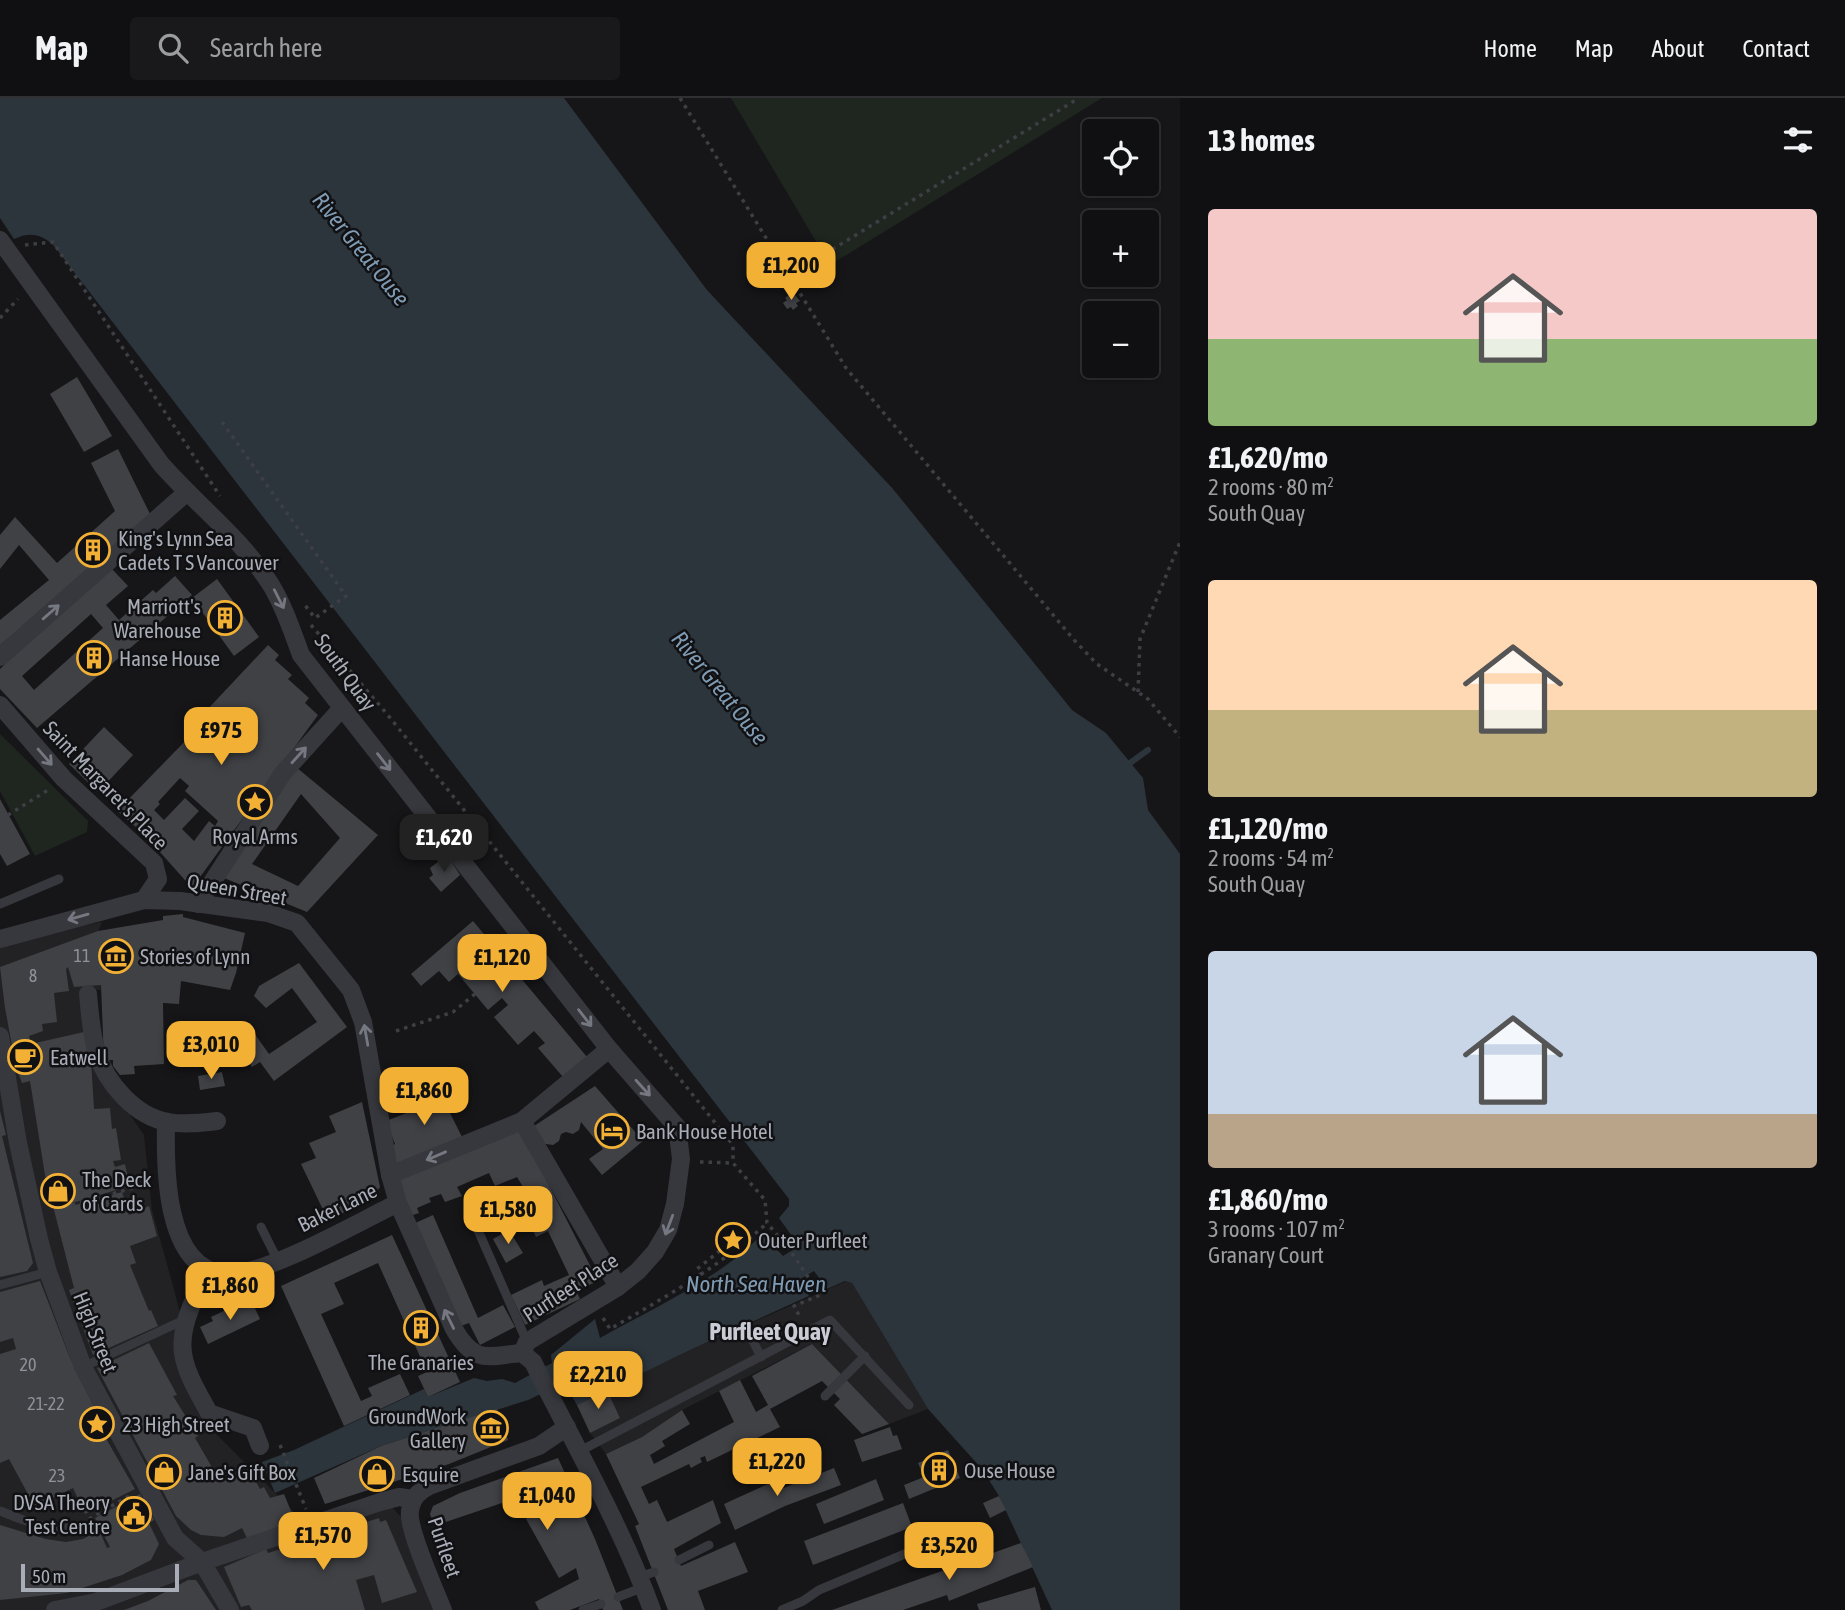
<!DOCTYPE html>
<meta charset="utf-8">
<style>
body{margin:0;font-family:"Asap Condensed",sans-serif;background:#19191b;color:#f1f3f6;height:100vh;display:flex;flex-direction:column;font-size:26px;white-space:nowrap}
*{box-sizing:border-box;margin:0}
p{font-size:23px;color:#9c9d9f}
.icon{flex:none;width:38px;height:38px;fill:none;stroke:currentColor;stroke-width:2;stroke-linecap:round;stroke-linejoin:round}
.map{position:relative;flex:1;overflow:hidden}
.details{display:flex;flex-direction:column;background:#101012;width:665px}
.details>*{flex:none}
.buttons{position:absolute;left:1082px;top:21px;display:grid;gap:14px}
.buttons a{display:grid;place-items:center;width:77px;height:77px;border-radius:7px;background:#101012;box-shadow:0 2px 5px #0004,0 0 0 2px #303032;font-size:35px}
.scale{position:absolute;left:21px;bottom:18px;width:158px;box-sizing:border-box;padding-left:7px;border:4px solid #a8adb8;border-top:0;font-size:19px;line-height:24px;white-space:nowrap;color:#a8adb8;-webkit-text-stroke:5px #111113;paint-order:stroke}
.price{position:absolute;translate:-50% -60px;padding:0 16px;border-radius:14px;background:#f2b134;color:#111;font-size:23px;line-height:46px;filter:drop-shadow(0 2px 4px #0008)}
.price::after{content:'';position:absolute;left:50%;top:42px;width:21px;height:16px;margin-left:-10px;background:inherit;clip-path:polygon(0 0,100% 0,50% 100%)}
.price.current{background:#222;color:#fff}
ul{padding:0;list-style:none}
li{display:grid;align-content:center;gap:14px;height:371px;padding:0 28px}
li span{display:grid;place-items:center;height:217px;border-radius:7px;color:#555}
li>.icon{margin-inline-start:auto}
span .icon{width:126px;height:126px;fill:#fffc;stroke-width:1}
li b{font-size:30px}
h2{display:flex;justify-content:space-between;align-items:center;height:84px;padding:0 28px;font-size:30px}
header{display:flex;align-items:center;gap:42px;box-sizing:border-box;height:98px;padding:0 35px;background:#101012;border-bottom:2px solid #303032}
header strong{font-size:33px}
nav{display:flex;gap:38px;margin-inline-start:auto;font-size:24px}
.search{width:490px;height:63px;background:#19191b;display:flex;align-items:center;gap:18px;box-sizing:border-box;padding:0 24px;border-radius:7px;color:#9c9d9f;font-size:26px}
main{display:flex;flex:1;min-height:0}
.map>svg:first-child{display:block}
.built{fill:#222225}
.green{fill:#1e261f}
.water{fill:#2c353c}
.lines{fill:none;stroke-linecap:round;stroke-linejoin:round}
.stream{stroke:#2c353c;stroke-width:6}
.building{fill:#404145;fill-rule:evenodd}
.path{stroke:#3d3f44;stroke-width:3.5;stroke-dasharray:3.5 5;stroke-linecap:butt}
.lane{stroke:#37383d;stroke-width:9}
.street{stroke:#37383d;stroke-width:18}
.oneway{stroke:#757881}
.labels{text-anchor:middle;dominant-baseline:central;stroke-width:5;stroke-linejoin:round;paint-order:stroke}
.number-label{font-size:18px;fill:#8e929b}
.poi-label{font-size:21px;fill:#a8adb8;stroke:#111113;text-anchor:start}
.street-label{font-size:21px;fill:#a8adb8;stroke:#111113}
.water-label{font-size:23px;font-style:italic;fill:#7f9bb3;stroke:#111113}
.quarter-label{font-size:24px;font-weight:bold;fill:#c9ccd4;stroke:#111113}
</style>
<header>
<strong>Map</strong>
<div class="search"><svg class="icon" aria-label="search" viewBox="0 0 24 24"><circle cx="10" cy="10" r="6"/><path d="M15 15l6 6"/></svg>Search here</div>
<nav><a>Home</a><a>Map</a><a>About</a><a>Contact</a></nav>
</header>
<main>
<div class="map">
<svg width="1180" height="1512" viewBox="0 0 1180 1512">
<rect width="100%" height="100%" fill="#161618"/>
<g class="built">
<polygon points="102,824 98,834 101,892 81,891 94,965 144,1037 152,1112 213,1333 302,1422 391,1408 401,1419 440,1512 0,1512 0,843"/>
<polygon points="847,1183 852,1185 928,1311 889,1326 812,1246 682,1312 642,1339 606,1356 590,1335 620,1320 607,1292 690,1252"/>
</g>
<g class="green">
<polygon points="731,0 1102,0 830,167"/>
<polygon points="0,636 88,723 87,734 35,758 0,693"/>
</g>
<path class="water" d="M 0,0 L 564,0 L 707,192 L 893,391 L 1072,612 L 1106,635 L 1143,680 L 1148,712 L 1180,756 L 1180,1512 L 1052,1512 L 999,1398 L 982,1371 L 928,1311 L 852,1185 L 845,1183 L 827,1191 L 814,1173 L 799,1182 L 809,1198 L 690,1252 L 577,1307 L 564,1285 L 528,1302 L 381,1348 L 275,1395 L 262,1364 L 294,1352 L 424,1291 L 428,1299 L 474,1280 L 487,1283 L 502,1281 L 515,1285 L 552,1265 L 551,1257 L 595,1221 L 600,1240 C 651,1211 723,1179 762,1136 L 783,1158 L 799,1148 L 779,1120 L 789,1108 L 789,1101 L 54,148 C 41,135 29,134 14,141 L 0,120 Z"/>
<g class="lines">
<polyline class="stream" points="1130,665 1148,652"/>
</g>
<g class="building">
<polygon points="790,196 792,199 795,197 800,203 796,205 798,208 793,212 791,209 787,211 783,205 787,202 785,200"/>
<polygon points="77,279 112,338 84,354 50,296"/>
<polygon points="118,351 152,420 76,486 0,547 0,522 49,482 19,447 0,471 0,437 15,419 57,465 115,413 91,365"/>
<path d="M 112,471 L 128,488 L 106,507 L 119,522 L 153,492 L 156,495 L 175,478 L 192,497 L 37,630 L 0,591 L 0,571 L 89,486 ZM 91,516 L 103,530 L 34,592 L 22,578 Z"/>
<polygon points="217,481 259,539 234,558 192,500"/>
<path d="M 268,547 L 279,557 L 275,562 L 292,577 L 288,581 L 309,600 L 305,605 L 318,617 L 192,790 L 143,735 L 117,713 L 193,635 L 189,631 ZM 180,680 L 189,688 L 185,693 L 218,723 L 215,728 L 209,723 L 194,743 L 182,731 L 199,713 L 185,700 L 164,722 L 154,712 L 160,706 L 158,704 Z"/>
<polygon points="104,629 133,657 98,694 69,666"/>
<path d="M 296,669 L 378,737 L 307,814 L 224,780 ZM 301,696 L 340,740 L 298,788 L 252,766 Z"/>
<polygon points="0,701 30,756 7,768 0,756"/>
<polygon points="447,757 460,777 441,794 429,780 433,777 430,770"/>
<polygon points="183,816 183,819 245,835 236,875 230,892 181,883 179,906 163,905 164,966 134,968 135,976 120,977 113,968 113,962 104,962 101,887 74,889 68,869 66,871 69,893 54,895 57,924 42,926 43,933 29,938 31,946 84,934 91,962 94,1011 110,1010 112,1031 116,1030 121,1062 113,1063 115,1069 125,1066 130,1088 72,1105 72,1108 122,1094 129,1117 149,1108 157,1138 130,1148 136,1165 130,1167 149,1213 151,1212 158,1228 93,1257 69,1192 74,1190 45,1077 30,983 22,985 16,969 5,910 0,869 98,833 163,822 163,818"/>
<polygon points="473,823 587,959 563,979 538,950 545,945 534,933 518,947 494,919 508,907 502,900 488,912 458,876 449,884 439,873 421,888 411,876"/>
<polygon points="299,865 347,929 274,983 260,964 252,969 235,944 240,933 249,928 269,956 317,924 292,890 266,910 254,898 259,888"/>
<polygon points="222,974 225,988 200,992 198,978"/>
<polygon points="438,980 447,985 453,1002 445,1005 462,1039 396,1067 390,1049 395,1046 386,1023 437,1003 430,988"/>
<polygon points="595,988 643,1043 602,1077 589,1061 603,1051 581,1024 579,1032 573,1036 566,1034 561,1036 559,1043 553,1047 546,1046 543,1048 531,1030"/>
<polygon points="362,1004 380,1089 370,1102 328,1122 301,1066 316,1060 309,1045 336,1034 329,1018"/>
<polygon points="0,1013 6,1037 2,1038 33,1165 27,1173 0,1179"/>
<polygon points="519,1029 598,1183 576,1193 580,1201 525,1227 511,1197 542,1182 544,1188 569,1177 548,1133 536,1139 521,1107 531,1102 517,1079 495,1088 489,1075 457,1089 462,1098 445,1104 441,1096 429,1100 431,1104 417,1110 419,1115 407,1119 395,1081"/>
<polygon points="433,1117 478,1220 503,1207 515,1229 480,1247 469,1225 458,1229 413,1126"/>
<polygon points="509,1132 523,1155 506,1165 493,1141"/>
<polygon points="392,1137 460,1284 428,1299 418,1278 427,1274 378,1165 334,1185 344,1206 321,1216 361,1303 372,1298 368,1290 400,1276 410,1297 344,1328 281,1188"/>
<polygon points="40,1183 70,1260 100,1321 96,1323 135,1391 85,1416 73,1390 35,1409 9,1361 0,1365 0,1256 16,1251 13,1240 0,1244 0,1194"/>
<polygon points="252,1204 260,1221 208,1246 200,1229 213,1223 211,1219 238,1206 240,1210"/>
<polygon points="149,1245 177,1297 173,1298 198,1338 195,1340 220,1383 248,1369 260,1391 264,1389 270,1400 284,1396 295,1423 248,1442 242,1430 224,1439 201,1437 191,1432 176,1418 97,1270"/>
<polygon points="812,1246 889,1326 862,1336 834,1307 840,1301 822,1283 770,1311 780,1329 707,1364 705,1358 700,1360 702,1364 691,1370 689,1366 641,1389 649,1406 657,1402 667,1424 713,1402 721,1425 674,1451 681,1468 735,1444 748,1474 698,1493 705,1512 668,1512 635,1428 639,1426 606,1356 642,1339 682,1312 690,1326 662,1343 665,1348 650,1357 654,1366 734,1324 719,1293 740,1282 756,1314 768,1307 752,1278"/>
<polygon points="607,1292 620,1320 590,1335 577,1307"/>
<polygon points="497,1311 508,1342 449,1366 325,1406 314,1380 381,1348"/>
<polygon points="890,1329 893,1338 897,1337 902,1351 862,1364 854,1342"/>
<polygon points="948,1352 960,1380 909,1401 904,1387 924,1379 918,1365"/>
<polygon points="558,1360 595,1441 623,1512 603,1512 599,1501 570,1512 539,1512 535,1504 579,1481 576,1470 559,1480 526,1421 555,1404 552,1394 534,1405 531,1395 434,1428 430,1416 433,1408 460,1395"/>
<polygon points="834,1370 841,1387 785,1408 735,1432 724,1406 779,1381 781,1391"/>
<polygon points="876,1381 884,1402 824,1426 816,1406"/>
<polygon points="140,1396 154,1422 149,1425 159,1446 151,1462 122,1477 67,1495 0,1502 0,1427 46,1441 66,1444 83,1441 99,1432 107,1450 110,1449 95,1420"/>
<polygon points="999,1398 1006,1412 990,1420 983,1405"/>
<polygon points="903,1405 912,1429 813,1467 804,1443"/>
<polygon points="379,1420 380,1424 386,1422 417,1494 382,1505 374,1477 356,1482 365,1512 252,1512 249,1507 241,1509 224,1469 266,1451 268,1455"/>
<polygon points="1021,1445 1033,1469 949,1503 947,1497 903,1512 832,1512"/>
<polygon points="188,1482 196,1482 216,1512 124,1512 148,1503"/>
<polygon points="1035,1489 1041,1512 979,1512 977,1506"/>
</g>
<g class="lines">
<g class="path">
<polyline points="680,0 846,270 1075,543 1097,566 1148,601 1180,639"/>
<polyline points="25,147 53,144 220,398"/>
<polyline points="789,178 1079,0"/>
<polyline points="0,220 18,201"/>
<polyline points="222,324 346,498 315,520 304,506"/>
<polyline points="311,527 387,616 733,1047 733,1065 765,1102 767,1125 790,1152 820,1197 794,1208 801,1221"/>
<polyline points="1138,594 1140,541 1180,444"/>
<polyline points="8,717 48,692"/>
<polyline points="396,933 453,914 475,896"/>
<polyline points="700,1064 733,1065"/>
<polyline points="72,1107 151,1085"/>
<polyline points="701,1178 697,1171 731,1144 729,1142"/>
<path d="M 603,1220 L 610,1231 C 665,1199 720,1169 767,1125"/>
<polyline points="280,1347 306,1411"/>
<polyline points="89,1421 131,1397"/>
</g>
<g class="lane">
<polyline points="0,806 59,781"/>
<polyline points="261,1129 278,1163"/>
<polyline points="477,1130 527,1244"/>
<polyline points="254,1172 265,1198"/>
<polyline points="0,1187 48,1174"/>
<polyline points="750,1237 761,1259"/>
<polyline points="83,1269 186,1221"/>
<polyline points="825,1298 865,1258"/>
<polyline points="580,1353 830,1222 909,1307"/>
<path d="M 0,1413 C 26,1423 51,1435 79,1428"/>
<polyline points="679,1462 709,1447"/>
<polyline points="640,1479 654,1474"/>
<polyline points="618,1499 644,1489"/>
<polyline points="583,1512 601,1506"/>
<polyline points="782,1512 803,1503 819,1492 938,1442"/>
</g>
<g class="street">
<path d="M 0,142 L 161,366 C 197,407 241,440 271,487 C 284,508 292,533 301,557 L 609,951 L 677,1029 L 681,1061 L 675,1106 L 668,1132 L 655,1154 L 638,1173 L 618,1189 L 527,1244 L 522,1255"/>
<polyline points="0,559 186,395"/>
<polyline points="0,607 64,681 154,765 158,781 144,802"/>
<polyline points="198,806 283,675 342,610"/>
<path d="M 0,841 L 144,802 L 180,803 L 268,815 L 297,825 L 351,892 L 363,924 L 390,1077 L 398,1105 L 454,1231 C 475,1267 487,1258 522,1255"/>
<path d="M 88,896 C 90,916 91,936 97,955 C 106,985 136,1019 168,1024 C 184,1027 201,1025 217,1023"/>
<polyline points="0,938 18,1045 39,1141 48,1174 83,1269 175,1440 202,1464 230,1512"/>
<polyline points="522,1023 618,1189"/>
<path d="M 166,1024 C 165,1068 164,1171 225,1176 C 264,1179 360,1123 398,1105"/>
<polyline points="390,1077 522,1023 609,951"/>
<path d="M 207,1171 C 197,1196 179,1227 183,1255 C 186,1276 199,1296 209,1315 L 253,1330 L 260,1348"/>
<path d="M 522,1255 L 533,1264 C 574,1346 620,1425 652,1512"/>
<polyline points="55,1512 96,1504 202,1464 380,1404 399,1399 413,1401"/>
<path d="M 443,1512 C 435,1492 407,1430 410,1413 C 412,1400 418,1394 429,1388 L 539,1348 L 567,1329"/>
</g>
</g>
<defs><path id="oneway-shaft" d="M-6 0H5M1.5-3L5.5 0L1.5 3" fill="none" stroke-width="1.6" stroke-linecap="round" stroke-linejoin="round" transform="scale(1.75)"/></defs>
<g class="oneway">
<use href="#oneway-shaft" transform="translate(279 501) rotate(63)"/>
<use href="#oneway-shaft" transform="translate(51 514) rotate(-41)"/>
<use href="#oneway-shaft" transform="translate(299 657) rotate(-48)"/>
<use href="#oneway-shaft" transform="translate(45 659) rotate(49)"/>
<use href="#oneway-shaft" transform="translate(384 664) rotate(52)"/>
<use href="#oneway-shaft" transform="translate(78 819) rotate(164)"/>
<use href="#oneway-shaft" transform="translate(585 920) rotate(52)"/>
<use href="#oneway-shaft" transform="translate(366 937) rotate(-100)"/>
<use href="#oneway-shaft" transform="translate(643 990) rotate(48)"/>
<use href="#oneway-shaft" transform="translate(436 1058) rotate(157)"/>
<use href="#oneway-shaft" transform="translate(669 1127) rotate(111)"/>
<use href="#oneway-shaft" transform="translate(449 1221) rotate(-116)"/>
</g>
<defs>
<g id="building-ring" transform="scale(1.75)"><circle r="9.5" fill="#111113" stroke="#f2b134" stroke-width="1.5"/><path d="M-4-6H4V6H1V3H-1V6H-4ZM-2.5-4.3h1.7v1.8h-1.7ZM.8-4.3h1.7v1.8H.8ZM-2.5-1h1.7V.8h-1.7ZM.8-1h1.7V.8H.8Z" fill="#f2b134"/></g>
<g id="sight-ring" transform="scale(1.75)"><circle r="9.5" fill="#111113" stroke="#f2b134" stroke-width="1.5"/><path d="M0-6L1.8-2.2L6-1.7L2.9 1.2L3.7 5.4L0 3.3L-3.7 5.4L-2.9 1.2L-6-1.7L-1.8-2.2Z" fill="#f2b134"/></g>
<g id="museum-ring" transform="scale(1.75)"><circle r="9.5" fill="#111113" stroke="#f2b134" stroke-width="1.5"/><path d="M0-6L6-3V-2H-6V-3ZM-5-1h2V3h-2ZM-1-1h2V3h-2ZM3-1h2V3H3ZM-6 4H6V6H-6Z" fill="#f2b134"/></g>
<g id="cafe-ring" transform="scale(1.75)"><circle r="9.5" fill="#111113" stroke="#f2b134" stroke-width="1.5"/><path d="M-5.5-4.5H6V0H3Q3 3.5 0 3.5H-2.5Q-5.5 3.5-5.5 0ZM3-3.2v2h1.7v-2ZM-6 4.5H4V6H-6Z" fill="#f2b134"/></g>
<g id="hotel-ring" transform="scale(1.75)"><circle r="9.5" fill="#111113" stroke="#f2b134" stroke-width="1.5"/><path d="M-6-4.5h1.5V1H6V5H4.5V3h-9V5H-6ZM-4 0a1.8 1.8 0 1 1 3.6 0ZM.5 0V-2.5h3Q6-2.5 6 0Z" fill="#f2b134"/></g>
<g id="shop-ring" transform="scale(1.75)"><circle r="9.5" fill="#111113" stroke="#f2b134" stroke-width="1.5"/><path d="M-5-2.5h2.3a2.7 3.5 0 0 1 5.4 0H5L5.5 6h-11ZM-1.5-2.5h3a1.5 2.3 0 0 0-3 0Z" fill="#f2b134"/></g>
<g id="civic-ring" transform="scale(1.75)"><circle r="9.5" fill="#111113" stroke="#f2b134" stroke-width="1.5"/><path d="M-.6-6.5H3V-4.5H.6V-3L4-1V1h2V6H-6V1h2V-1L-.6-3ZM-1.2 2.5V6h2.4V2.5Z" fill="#f2b134"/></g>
</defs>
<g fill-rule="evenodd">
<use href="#building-ring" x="93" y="452"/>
<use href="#building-ring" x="225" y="520"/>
<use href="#building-ring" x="94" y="560"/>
<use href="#sight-ring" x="255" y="704"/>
<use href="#museum-ring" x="116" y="858"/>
<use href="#cafe-ring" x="25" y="959"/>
<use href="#hotel-ring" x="612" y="1033"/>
<use href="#shop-ring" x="58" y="1093"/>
<use href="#sight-ring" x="733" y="1142"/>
<use href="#building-ring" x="421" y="1230"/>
<use href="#sight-ring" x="97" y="1326"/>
<use href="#museum-ring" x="491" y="1330"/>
<use href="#building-ring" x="939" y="1372"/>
<use href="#shop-ring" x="164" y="1374"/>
<use href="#shop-ring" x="377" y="1376"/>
<use href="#civic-ring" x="134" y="1416"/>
</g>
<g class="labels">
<g class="number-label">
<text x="82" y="857">11</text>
<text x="33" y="877">8</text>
<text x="28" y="1266">20</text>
<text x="46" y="1305">21-22</text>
<text x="57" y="1377">23</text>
</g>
<g class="poi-label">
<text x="118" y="440">King's Lynn Sea<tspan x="118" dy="24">Cadets T S Vancouver</tspan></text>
<text x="201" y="508" text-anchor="end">Marriott's<tspan x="201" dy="24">Warehouse</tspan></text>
<text x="119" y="560">Hanse House</text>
<text x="255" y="738" text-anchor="middle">Royal Arms</text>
<text x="140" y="858">Stories of Lynn</text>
<text x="50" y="959">Eatwell</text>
<text x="636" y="1033">Bank House Hotel</text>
<text x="82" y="1081">The Deck<tspan x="82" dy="24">of Cards</tspan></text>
<text x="758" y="1142">Outer Purfleet</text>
<text x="421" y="1264" text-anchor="middle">The Granaries</text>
<text x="466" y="1318" text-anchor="end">GroundWork<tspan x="466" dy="24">Gallery</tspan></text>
<text x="122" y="1326">23 High Street</text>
<text x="964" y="1372">Ouse House</text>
<text x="188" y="1374">Jane's Gift Box</text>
<text x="402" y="1376">Esquire</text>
<text x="110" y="1404" text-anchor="end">DVSA Theory<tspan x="110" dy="24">Test Centre</tspan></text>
</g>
<g class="street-label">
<text transform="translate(346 574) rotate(54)">South Quay</text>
<text transform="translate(106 687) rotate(46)">Saint Margaret's Place</text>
<text transform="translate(237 791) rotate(10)">Queen Street</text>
<text transform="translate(337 1109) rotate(-26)">Baker Lane</text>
<text transform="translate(570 1189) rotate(-33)">Purfleet Place</text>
<text transform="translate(96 1234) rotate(68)">High Street</text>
<text transform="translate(445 1449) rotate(71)">Purfleet</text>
</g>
<g class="water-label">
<text transform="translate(361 151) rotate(51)">River Great Ouse</text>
<text transform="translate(720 590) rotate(51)">River Great Ouse</text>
<text x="756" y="1186">North Sea Haven</text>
</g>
<g class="quarter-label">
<text x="770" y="1233">Purfleet Quay</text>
</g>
</g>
</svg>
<div class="buttons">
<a><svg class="icon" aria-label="locate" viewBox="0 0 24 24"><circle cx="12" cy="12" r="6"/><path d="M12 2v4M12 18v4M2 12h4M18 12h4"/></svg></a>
<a>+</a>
<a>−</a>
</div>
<div class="scale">50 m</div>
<b class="price" style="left:791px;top:204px">£1,200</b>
<b class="price" style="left:221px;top:669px">£975</b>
<b class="price current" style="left:444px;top:776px">£1,620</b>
<b class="price" style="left:502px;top:896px">£1,120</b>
<b class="price" style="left:211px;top:983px">£3,010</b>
<b class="price" style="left:424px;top:1029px">£1,860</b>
<b class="price" style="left:508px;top:1148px">£1,580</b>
<b class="price" style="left:230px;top:1224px">£1,860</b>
<b class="price" style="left:598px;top:1313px">£2,210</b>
<b class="price" style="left:777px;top:1400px">£1,220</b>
<b class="price" style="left:547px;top:1434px">£1,040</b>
<b class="price" style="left:323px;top:1474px">£1,570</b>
<b class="price" style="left:949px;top:1484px">£3,520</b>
</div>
<section class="details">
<h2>13 homes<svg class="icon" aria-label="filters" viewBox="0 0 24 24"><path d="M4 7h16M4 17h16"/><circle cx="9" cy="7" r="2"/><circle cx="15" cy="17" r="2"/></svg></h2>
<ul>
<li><span style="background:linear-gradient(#f6c9c9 60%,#8fb573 0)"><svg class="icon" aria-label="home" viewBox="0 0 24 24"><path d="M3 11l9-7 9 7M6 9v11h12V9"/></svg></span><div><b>£1,620/mo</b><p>2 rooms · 80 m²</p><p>South Quay</p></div></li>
<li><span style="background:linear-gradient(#ffd9b3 60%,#c2b280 0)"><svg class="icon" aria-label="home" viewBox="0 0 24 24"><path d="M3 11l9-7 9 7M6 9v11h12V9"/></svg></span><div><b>£1,120/mo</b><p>2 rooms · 54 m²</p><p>South Quay</p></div></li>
<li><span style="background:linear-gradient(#c9d6e8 75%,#b9a48a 0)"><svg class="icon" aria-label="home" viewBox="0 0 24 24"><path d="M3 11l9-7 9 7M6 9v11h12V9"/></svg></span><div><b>£1,860/mo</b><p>3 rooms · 107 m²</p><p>Granary Court</p></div></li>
</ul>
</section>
</main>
